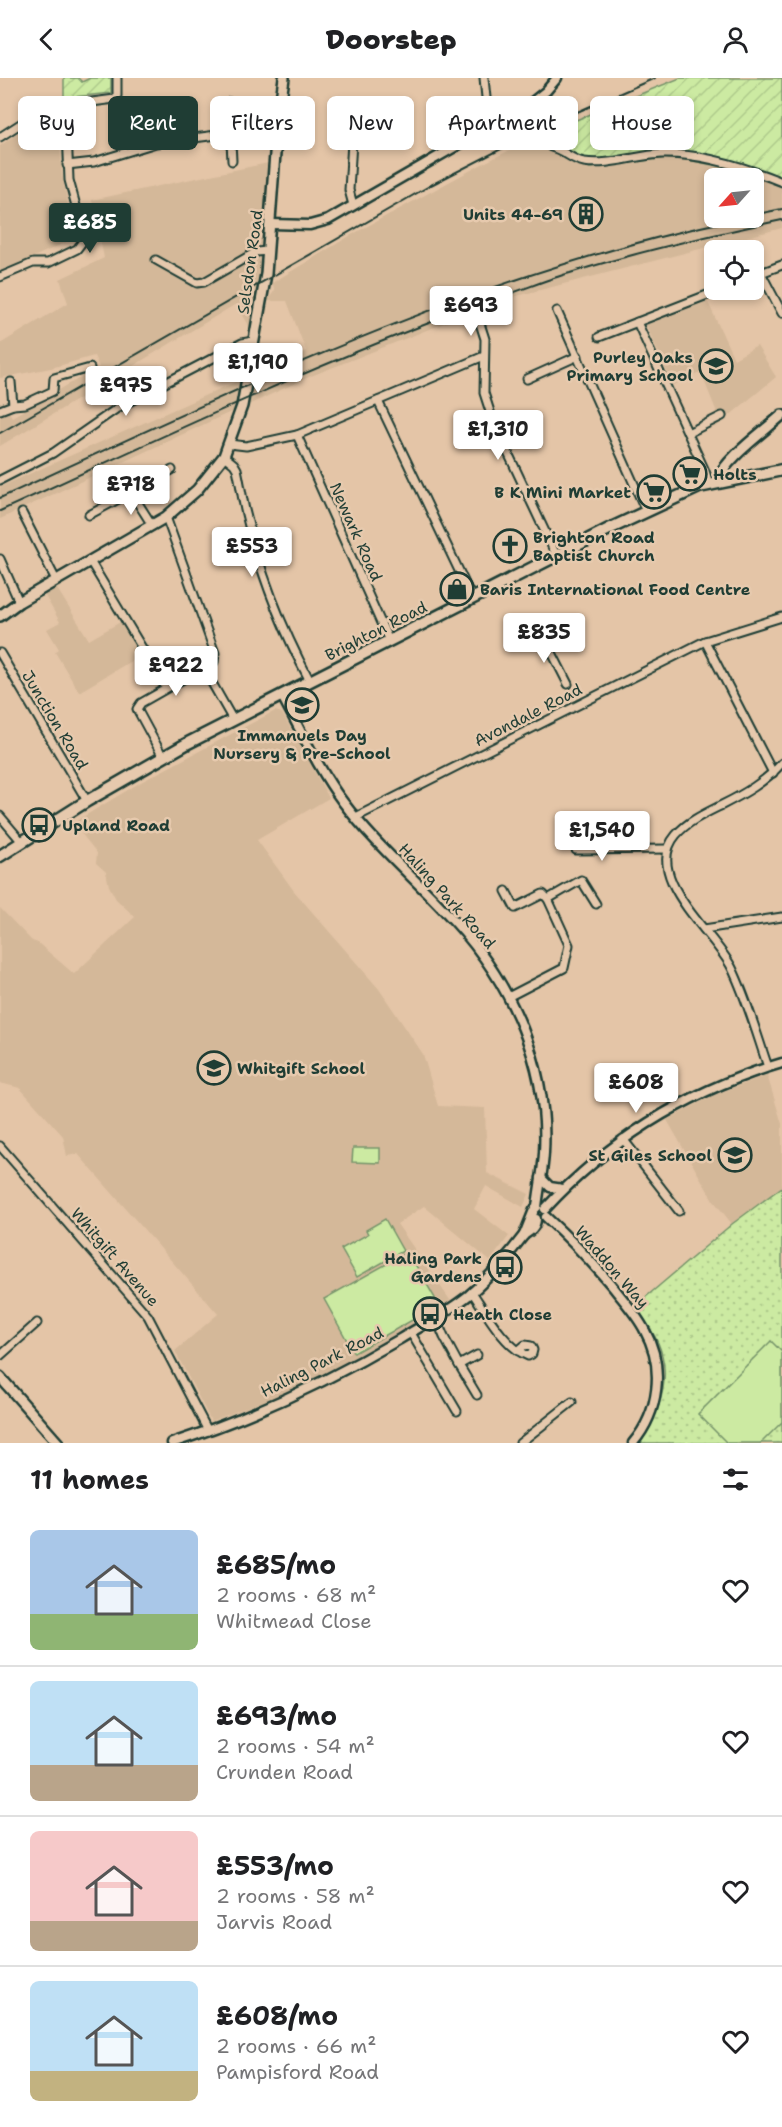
<!DOCTYPE html>
<meta charset="utf-8">
<style>
body{margin:0;font-family:"Shantell Sans",sans-serif;background:#f6f6f6;color:#202124;height:100vh;display:flex;flex-direction:column;font-size:22px;white-space:nowrap}
*{box-sizing:border-box;margin:0}
p{font-size:20px;color:#757577}
.icon{flex:none;width:33px;height:33px;fill:none;stroke:currentColor;stroke-width:2;stroke-linecap:round;stroke-linejoin:round}
.map{position:relative;height:1365px;overflow:hidden}
.panel{display:flex;flex-direction:column;background:#fff;flex:1}
.panel>*{flex:none}
.banner{position:absolute;left:18px;top:18px;width:747px;height:54px;display:flex;gap:12px}
.needle{width:39px;rotate:243deg}
.controls{position:absolute;left:704px;top:90px;display:grid;gap:12px}
.controls a{display:grid;place-items:center;width:60px;height:60px;border-radius:9px;background:#fff;box-shadow:0 3px 9px #0003;font-size:30px}
.price{position:absolute;translate:-50% -51px;padding:0 14px;border-radius:6px;background:#fff;color:#222;font-size:20px;line-height:39px;filter:drop-shadow(0 2px 3px #0008)}
.price::after{content:'';position:absolute;left:50%;top:36px;width:18px;height:14px;margin-left:-9px;background:inherit;clip-path:polygon(0 0,100% 0,50% 100%)}
.price.current{background:#1f3d34;color:#fff}
ul{padding:0;list-style:none}
li{display:flex;align-items:center;gap:18px;height:150px;padding:0 30px}
li+li{border-top:2px solid #e0e0e0}
li span{display:grid;place-items:center;flex:none;width:168px;height:120px;border-radius:9px;color:#555}
li>.icon{margin-inline-start:auto}
span .icon{width:72px;height:72px;fill:#fffc;stroke-width:1}
li b{font-size:26px}
h2{display:flex;justify-content:space-between;align-items:center;height:72px;padding:0 30px;font-size:26px}
.pill{padding:0 21px;border-radius:9px;background:#fff;box-shadow:0 3px 9px #0003;font-size:21px;line-height:54px}
.pill.current{background:#1f3d34;color:#fff}
header{display:flex;justify-content:space-between;align-items:center;height:78px;padding:0 30px;background:#fff;font-size:27px;font-weight:800}
.map>svg:first-child{display:block}
.built{fill:#d4b899;fill-rule:evenodd}
.park{fill:url(#park-dots);stroke:#76946b;stroke-width:1.5}
.garden{fill:url(#garden-furrows);stroke:#76946b;stroke-width:1.5}
.pitch{fill:#cceaa2;stroke:#76946b;stroke-width:1.5}
.lines{fill:none;stroke-linecap:round;stroke-linejoin:round}
.minor-casing{stroke:#1f3d34;stroke-width:11}
.tertiary-casing{stroke:#1f3d34;stroke-width:13}
.secondary-casing{stroke:#1f3d34;stroke-width:14}
.primary-casing{stroke:#1f3d34;stroke-width:15}
.minor{stroke:#e6c9ad;stroke-width:7}
.tertiary{stroke:#e6c9ad;stroke-width:8}
.secondary{stroke:#e6c9ad;stroke-width:9}
.primary{stroke:#e6c9ad;stroke-width:10}
.rail{stroke:#1f3d34;stroke-width:2}
.labels{text-anchor:middle;dominant-baseline:central;stroke-width:5;stroke-linejoin:round;paint-order:stroke}
.poi-label{font-size:16px;font-weight:bold;fill:#1f3d34;stroke:#e6c9ad;text-anchor:start}
.street-label{font-size:16px;fill:#1f3d34;stroke:#e6c9ad}
</style>
<header><svg class="icon" aria-label="back" viewBox="0 0 24 24"><path d="M15 5l-7 7 7 7"/></svg>Doorstep<svg class="icon" aria-label="person" viewBox="0 0 24 24"><circle cx="12" cy="8" r="4"/><path d="M4 21q1-7 8-7t8 7"/></svg></header>
<div class="map">
<svg width="782" height="1365" viewBox="0 0 782 1365">
<defs>
<pattern id="park-dots" width="8" height="8" patternUnits="userSpaceOnUse" patternTransform="scale(1.5)"><rect width="8" height="8" fill="#cceaa2"/><path d="M2 2h.1M6 6h.1" fill="none" stroke="#afca8c" stroke-width="1.8" stroke-linecap="round"/></pattern>
<pattern id="garden-furrows" width="10" height="10" patternUnits="userSpaceOnUse" patternTransform="scale(1.5)"><rect width="10" height="10" fill="#cceaa2"/><path d="M-1 1l2-2M0 10L10 0M9 11l2-2" fill="none" stroke="#afca8c"/></pattern>
</defs>
<rect width="100%" height="100%" fill="#e4c5a7"/>
<filter id="ink" filterUnits="userSpaceOnUse"><feTurbulence type="fractalNoise" baseFrequency=".0167" numOctaves="2"/><feDisplacementMap in="SourceGraphic" scale="12" xChannelSelector="R" yChannelSelector="G"/><feConvolveMatrix kernelMatrix="1 2 1 2 8 2 1 2 1" color-interpolation-filters="sRGB"/></filter>
<g filter="url(#ink)">
<g class="built">
<polygon points="58,35 62,96 70,136 78,159 0,194 0,68 27,48"/>
<path d="M 549,53 L 561,77 L 590,90 L 673,79 L 738,93 L 782,108 L 782,150 L 505,221 L 311,298 L 248,327 L 253,297 L 306,273 L 287,223 L 267,223 L 275,212 L 272,205 L 353,156 L 486,84 ZM 714,100 L 753,100 L 753,140 L 714,140 Z"/>
<polygon points="268,85 261,184 264,186 252,250 250,249 236,226 0,368 0,336 8,332 12,339 99,289 94,278 51,290 0,300 0,266 68,225 60,201 104,180 92,122"/>
<polygon points="707,222 734,281 757,268 776,299 717,348 712,350 716,332 701,295 673,307 646,247"/>
<polygon points="242,301 237,331 0,441 0,409"/>
<polygon points="56,509 89,562 122,543 141,577 79,614 55,574 59,571 47,551 60,544 44,516"/>
<polygon points="275,633 282,635 329,720 257,762 294,813 379,911 423,976 438,1028 485,1030 487,1095 529,1116 523,1129 486,1108 474,1131 509,1158 490,1183 424,1128 397,1146 450,1222 421,1243 349,1286 298,1310 211,1343 175,1273 218,1236 78,1076 67,1078 63,1058 20,1010 0,1005 0,830 32,863 38,865 74,896 135,839 116,821 109,808 106,794 96,785 97,775 73,745 141,704"/>
<polygon points="767,997 782,1046 782,1108 732,1146 713,1122 667,1042 712,1018"/>
</g>
<path class="park" d="M 782,1109 L 782,1365 L 640,1365 C 656,1341 670,1307 662,1277 C 658,1259 645,1243 634,1229 L 732,1146 Z"/>
<g class="garden">
<polygon points="64,0 78,0 82,4 90,0 111,0 111,15 64,20"/>
<polygon points="680,0 782,0 782,108 738,92 673,79 590,90 561,77 549,53"/>
</g>
<g class="pitch">
<polygon points="353,1070 380,1070 380,1085 352,1084"/>
<polygon points="385,1141 403,1173 357,1199 341,1171 368,1156 366,1152"/>
<polygon points="408,1174 439,1227 354,1275 324,1221"/>
<polygon points="771,1263 782,1274 782,1344 761,1365 727,1365 698,1336"/>
</g>
<g class="lines">
<g class="minor-casing">
<g id="minor">
<polyline points="484,0 489,49"/>
<polyline points="229,24 232,83"/>
<polyline points="340,47 369,49"/>
<polyline points="353,48 349,112 353,127"/>
<polyline points="0,59 31,39 53,29 115,21 117,18 117,0"/>
<path d="M 551,69 C 564,72 571,82 584,84 C 608,88 637,77 662,76 C 702,75 745,89 782,104"/>
<polyline points="67,87 94,84 156,65 277,49"/>
<polyline points="156,182 197,205 204,204 256,174 268,173"/>
<polyline points="761,195 782,235"/>
<polyline points="753,198 782,187"/>
<polyline points="0,199 33,185 48,185 77,171 83,163 83,154 69,102 66,27"/>
<polyline points="557,233 646,433"/>
<polyline points="477,236 485,261 484,315 493,343 556,477"/>
<polyline points="637,244 705,393 709,406"/>
<polyline points="599,259 720,212"/>
<polyline points="527,301 578,278"/>
<polyline points="11,304 13,327"/>
<polyline points="378,323 472,520"/>
<polyline points="0,332 13,327 25,326 53,313 54,300 90,290"/>
<polyline points="688,355 722,338"/>
<polyline points="297,357 389,563"/>
<polyline points="229,366 246,368 297,357 484,278"/>
<path d="M 224,378 L 234,386 L 237,391 C 240,404 242,418 245,432 C 259,492 281,549 310,603"/>
<polyline points="0,402 53,375 119,329 242,265 253,263"/>
<polyline points="131,414 152,447"/>
<polyline points="22,435 56,502"/>
<polyline points="89,437 172,392"/>
<polyline points="166,439 215,575 214,584 204,591"/>
<polyline points="0,481 19,524"/>
<polyline points="90,483 166,610"/>
<polyline points="542,555 568,606"/>
<polyline points="705,563 773,695"/>
<polyline points="0,575 87,723"/>
<polyline points="163,679 137,631 141,625 199,592 204,591 233,642"/>
<polyline points="0,738 22,764"/>
<polyline points="356,739 705,563 782,539"/>
<polyline points="577,753 576,772 667,771"/>
<polyline points="506,813 515,830 543,816 548,821 569,867 564,890 508,919"/>
<polyline points="548,821 581,802 596,826"/>
<polyline points="704,851 782,839"/>
<path d="M 768,989 C 757,957 747,921 732,890 C 714,854 641,798 676,757 C 688,743 706,735 722,727 C 744,716 765,704 782,685"/>
<polyline points="623,1061 679,1133"/>
<polyline points="0,1068 148,1238 208,1353"/>
<path d="M 472,1214 C 485,1233 505,1270 528,1278 L 532,1276 L 533,1272 L 531,1268 L 525,1267 L 518,1273"/>
<polyline points="436,1240 444,1259 459,1287 477,1277"/>
<polyline points="411,1255 457,1333"/>
<polyline points="0,1278 37,1245"/>
<polyline points="459,1287 477,1317"/>
<polyline points="520,1365 572,1324"/>
</g>
</g>
<g class="tertiary-casing">
<g id="tertiary">
<polyline points="271,146 310,147 328,142 531,25 546,13 557,0"/>
<path d="M 282,618 C 301,653 319,692 343,724 C 376,768 418,803 455,844 C 512,906 549,989 544,1075 C 543,1093 539,1111 537,1129 L 534,1132 L 524,1157"/>
<polyline points="541,1100 550,1109 563,1111"/>
<path d="M 545,1131 C 610,1061 690,1012 782,985"/>
<path d="M 546,1139 C 570,1161 592,1184 613,1209 C 624,1223 637,1237 645,1253 C 665,1289 659,1334 633,1365"/>
<path d="M 172,1365 C 252,1339 327,1304 400,1261 C 423,1247 448,1234 469,1217 C 490,1199 508,1178 524,1157 C 530,1153 536,1149 536,1141"/>
</g>
</g>
<g class="secondary-casing">
<g id="secondary">
<path d="M 715,405 C 727,379 761,356 782,337"/>
<polyline points="0,538 19,524 166,439 197,412 224,378 242,328 266,196 277,49 284,0"/>
<polyline points="0,1299 58,1365"/>
</g>
</g>
<g class="primary-casing">
<polyline id="primary" points="0,778 87,723 188,665 611,450 699,409 782,392"/>
</g>
<use href="#minor" class="minor"/>
<use href="#tertiary" class="tertiary"/>
<use href="#secondary" class="secondary"/>
<use href="#primary" class="primary"/>
<g class="rail">
<polyline points="753,137 782,131"/>
<polyline points="0,355 431,107 552,45 655,0"/>
<path d="M 0,420 C 240,310 481,193 742,140"/>
<path d="M 0,433 C 167,357 332,277 506,217 C 527,210 548,201 570,195 C 640,173 711,157 782,142"/>
</g>
</g>
</g>
<defs>
<g id="building-ring" transform="scale(1.725)"><circle r="9.5" fill="#e6c9ad" stroke="#1f3d34" stroke-width="1.5"/><path d="M-4-6H4V6H1V3H-1V6H-4ZM-2.5-4.3h1.7v1.8h-1.7ZM.8-4.3h1.7v1.8H.8ZM-2.5-1h1.7V.8h-1.7ZM.8-1h1.7V.8H.8Z" fill="#1f3d34"/></g>
<g id="school-ring" transform="scale(1.725)"><circle r="9.5" fill="#e6c9ad" stroke="#1f3d34" stroke-width="1.5"/><path d="M0-5L7-2L0 1L-7-2ZM-4 1L0 2.5L4 1V4Q0 6-4 4Z" fill="#1f3d34"/></g>
<g id="supermarket-ring" transform="scale(1.725)"><circle r="9.5" fill="#e6c9ad" stroke="#1f3d34" stroke-width="1.5"/><path d="M-6-5.5h2.5l.6 2H6L4.5 2H-2.5L-4.4-4H-6ZM-1.5 3.2a1.3 1.3 0 1 0 .1 0ZM3 3.2a1.3 1.3 0 1 0 .1 0Z" fill="#1f3d34"/></g>
<g id="church-ring" transform="scale(1.725)"><circle r="9.5" fill="#e6c9ad" stroke="#1f3d34" stroke-width="1.5"/><path d="M-1.2-6h2.4v3.5h3.3v2.4h-3.3V6h-2.4V-.1h-3.3v-2.4h3.3Z" fill="#1f3d34"/></g>
<g id="shop-ring" transform="scale(1.725)"><circle r="9.5" fill="#e6c9ad" stroke="#1f3d34" stroke-width="1.5"/><path d="M-5-2.5h2.3a2.7 3.5 0 0 1 5.4 0H5L5.5 6h-11ZM-1.5-2.5h3a1.5 2.3 0 0 0-3 0Z" fill="#1f3d34"/></g>
<g id="bus-ring" transform="scale(1.725)"><circle r="9.5" fill="#e6c9ad" stroke="#1f3d34" stroke-width="1.5"/><path d="M-5-6H5V4H4V6H2V4H-2V6H-4V4H-5ZM-3.5-4V0h7V-4ZM-3.5 1.2v1.5H-2V1.2ZM2 1.2v1.5H3.5V1.2Z" fill="#1f3d34"/></g>
</defs>
<g fill-rule="evenodd">
<use href="#building-ring" x="586" y="136"/>
<use href="#school-ring" x="716" y="288"/>
<use href="#supermarket-ring" x="690" y="396"/>
<use href="#supermarket-ring" x="654" y="414"/>
<use href="#church-ring" x="510" y="468"/>
<use href="#shop-ring" x="457" y="511"/>
<use href="#school-ring" x="302" y="627"/>
<use href="#bus-ring" x="39" y="747"/>
<use href="#school-ring" x="214" y="990"/>
<use href="#school-ring" x="735" y="1077"/>
<use href="#bus-ring" x="505" y="1189"/>
<use href="#bus-ring" x="430" y="1236"/>
</g>
<g class="labels">
<g class="poi-label">
<text x="563" y="136" text-anchor="end">Units 44-69</text>
<text x="693" y="279" text-anchor="end">Purley Oaks<tspan x="693" dy="18">Primary School</tspan></text>
<text x="713" y="396">Holts</text>
<text x="631" y="414" text-anchor="end">B K Mini Market</text>
<text x="533" y="459">Brighton Road<tspan x="533" dy="18">Baptist Church</tspan></text>
<text x="480" y="511">Baris International Food Centre</text>
<text x="302" y="657" text-anchor="middle">Immanuels Day<tspan x="302" dy="18">Nursery &amp; Pre-School</tspan></text>
<text x="62" y="747">Upland Road</text>
<text x="237" y="990">Whitgift School</text>
<text x="712" y="1077" text-anchor="end">St Giles School</text>
<text x="482" y="1180" text-anchor="end">Haling Park<tspan x="482" dy="18">Gardens</tspan></text>
<text x="453" y="1236">Heath Close</text>
</g>
<g class="street-label">
<text transform="translate(250 184) rotate(-82)">Selsdon Road</text>
<text transform="translate(356 454) rotate(66)">Newark Road</text>
<text transform="translate(376 553) rotate(-27)">Brighton Road</text>
<text transform="translate(528 637) rotate(-27)">Avondale Road</text>
<text transform="translate(55 642) rotate(59)">Junction Road</text>
<text transform="translate(447 818) rotate(48)">Haling Park Road</text>
<text transform="translate(115 1179) rotate(49)">Whitgift Avenue</text>
<text transform="translate(612 1189) rotate(49)">Waddon Way</text>
<text transform="translate(322 1284) rotate(-27)">Haling Park Road</text>
</g>
</g>
</svg>
<div class="controls">
<a><svg class="needle" viewBox="-14 -14 28 28"><path d="M0-13l5 13h-10z" fill="#e53935"/><path d="M0 13l5-13h-10z" fill="#757577"/></svg></a>
<a><svg class="icon" aria-label="locate" viewBox="0 0 24 24"><circle cx="12" cy="12" r="6"/><path d="M12 2v4M12 18v4M2 12h4M18 12h4"/></svg></a>
</div>
<b class="price current" style="left:90px;top:176px">£685</b>
<b class="price" style="left:471px;top:259px">£693</b>
<b class="price" style="left:258px;top:316px">£1,190</b>
<b class="price" style="left:126px;top:339px">£975</b>
<b class="price" style="left:498px;top:383px">£1,310</b>
<b class="price" style="left:131px;top:438px">£718</b>
<b class="price" style="left:252px;top:500px">£553</b>
<b class="price" style="left:544px;top:586px">£835</b>
<b class="price" style="left:176px;top:619px">£922</b>
<b class="price" style="left:602px;top:784px">£1,540</b>
<b class="price" style="left:636px;top:1036px">£608</b>
<div class="banner">
<a class="pill">Buy</a>
<a class="pill current">Rent</a>
<a class="pill">Filters</a>
<a class="pill">New</a>
<a class="pill">Apartment</a>
<a class="pill">House</a>
</div>
</div>
<section class="panel">
<h2>11 homes<svg class="icon" aria-label="filters" viewBox="0 0 24 24"><path d="M4 7h16M4 17h16"/><circle cx="9" cy="7" r="2"/><circle cx="15" cy="17" r="2"/></svg></h2>
<ul>
<li><span style="background:linear-gradient(#a9c7e8 70%,#8fb573 0)"><svg class="icon" aria-label="home" viewBox="0 0 24 24"><path d="M3 11l9-7 9 7M6 9v11h12V9"/></svg></span><div><b>£685/mo</b><p>2 rooms · 68 m²</p><p>Whitmead Close</p></div><svg class="icon" aria-label="heart" viewBox="0 0 24 24"><path d="M12 20l-8-8c-3-5 5-10 8-4 3-6 11-1 8 4z"/></svg></li>
<li><span style="background:linear-gradient(#bfe0f5 70%,#b9a48a 0)"><svg class="icon" aria-label="home" viewBox="0 0 24 24"><path d="M3 11l9-7 9 7M6 9v11h12V9"/></svg></span><div><b>£693/mo</b><p>2 rooms · 54 m²</p><p>Crunden Road</p></div><svg class="icon" aria-label="heart" viewBox="0 0 24 24"><path d="M12 20l-8-8c-3-5 5-10 8-4 3-6 11-1 8 4z"/></svg></li>
<li><span style="background:linear-gradient(#f6c9c9 75%,#b9a48a 0)"><svg class="icon" aria-label="home" viewBox="0 0 24 24"><path d="M3 11l9-7 9 7M6 9v11h12V9"/></svg></span><div><b>£553/mo</b><p>2 rooms · 58 m²</p><p>Jarvis Road</p></div><svg class="icon" aria-label="heart" viewBox="0 0 24 24"><path d="M12 20l-8-8c-3-5 5-10 8-4 3-6 11-1 8 4z"/></svg></li>
<li><span style="background:linear-gradient(#bfe0f5 75%,#c2b280 0)"><svg class="icon" aria-label="home" viewBox="0 0 24 24"><path d="M3 11l9-7 9 7M6 9v11h12V9"/></svg></span><div><b>£608/mo</b><p>2 rooms · 66 m²</p><p>Pampisford Road</p></div><svg class="icon" aria-label="heart" viewBox="0 0 24 24"><path d="M12 20l-8-8c-3-5 5-10 8-4 3-6 11-1 8 4z"/></svg></li>
</ul>
</section>
